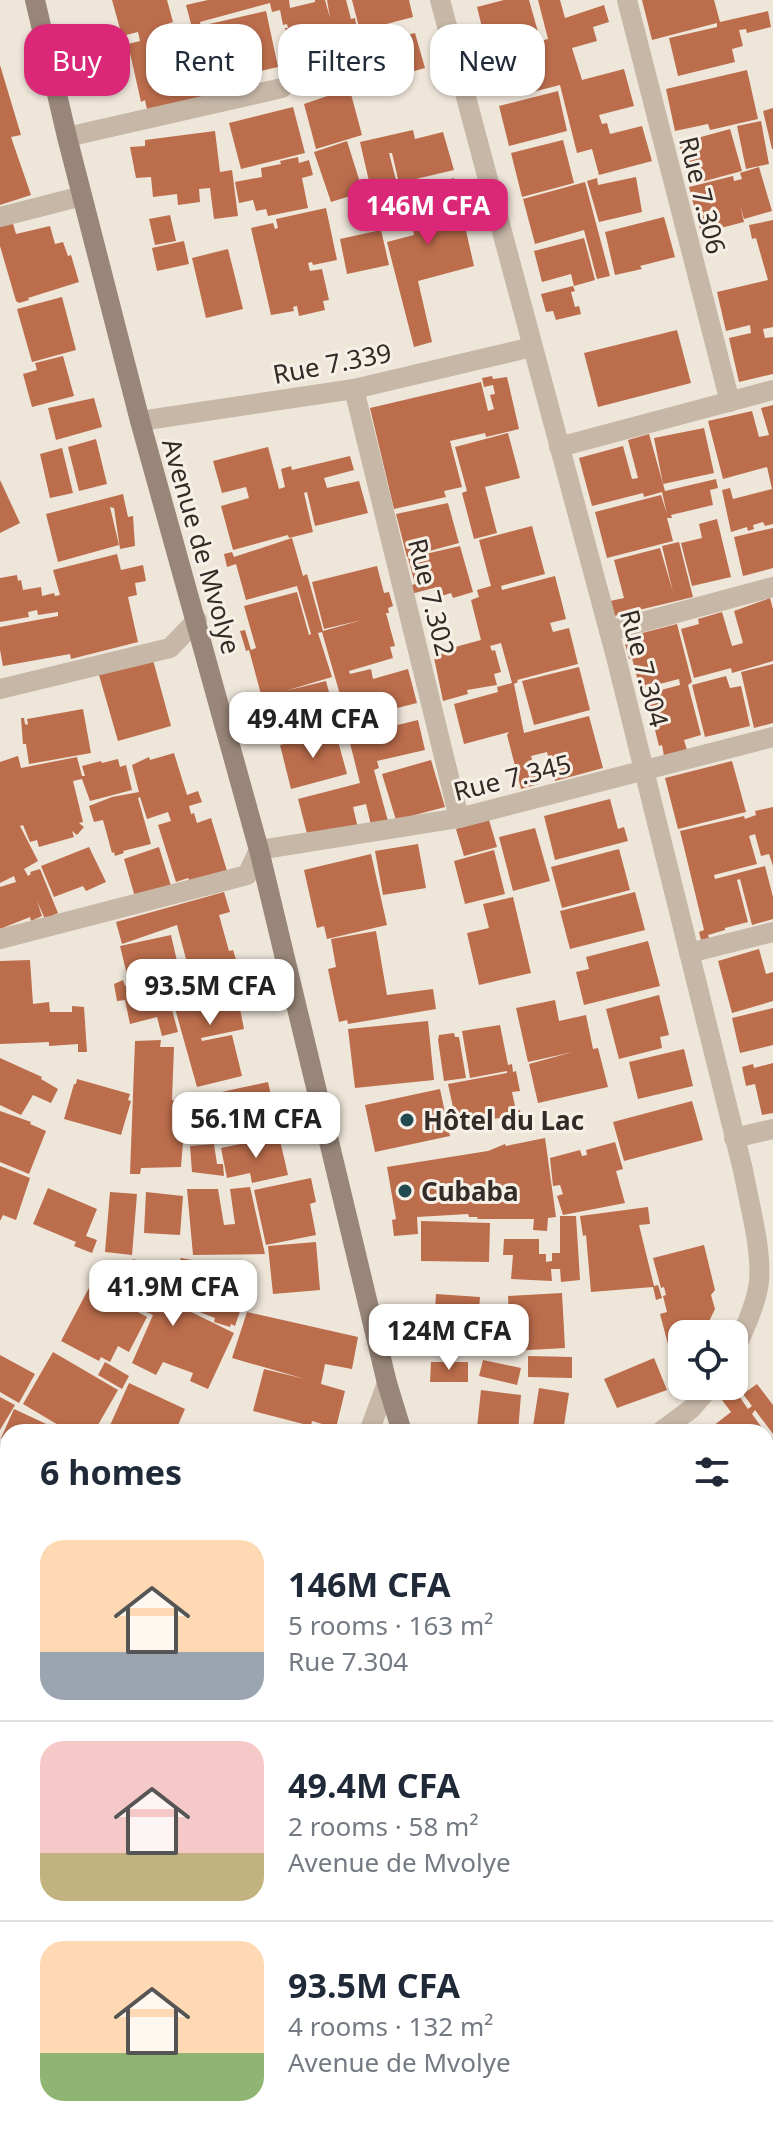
<!DOCTYPE html>
<meta charset="utf-8">
<style>
body{margin:0;font-family:"Noto Sans",sans-serif;background:#f2f2f3;color:#1f2937;height:100vh;display:flex;flex-direction:column;font-size:30px;white-space:nowrap}
*{box-sizing:border-box;margin:0}
p{font-size:26px;color:#747a83}
.icon{flex:none;width:44px;height:44px;fill:none;stroke:currentColor;stroke-width:2;stroke-linecap:round;stroke-linejoin:round}
.map{position:relative;flex:1;overflow:hidden}
.side{position:absolute;left:0px;top:1424px;width:774px;height:714px;display:flex;flex-direction:column;background:#fff;border-radius:24px 24px 0 0;box-shadow:0 2px 6px #0004}
.side>*{flex:none}
.guide{position:absolute;left:24px;top:24px;width:726px;height:72px;display:flex;gap:16px}
.tools{position:absolute;left:668px;top:1320px;display:grid;gap:16px}
.tools a{display:grid;place-items:center;width:80px;height:80px;border-radius:16px;background:#fff;box-shadow:0 2px 6px #0004;font-size:40px}
.price{position:absolute;translate:-50% -68px;padding:0 18px;border-radius:16px;background:#fff;color:#222;font-size:26px;line-height:52px;filter:drop-shadow(0 2px 4px #0008)}
.price::after{content:'';position:absolute;left:50%;top:48px;width:24px;height:18px;margin-left:-12px;background:inherit;clip-path:polygon(0 0,100% 0,50% 100%)}
.price.selected{background:#db2777;color:#fff}
ul{padding:0;list-style:none}
li{display:flex;align-items:center;gap:24px;height:200px;padding:0 40px}
li+li{border-top:2px solid #e0e1e3}
li span{display:grid;place-items:center;flex:none;width:224px;height:160px;border-radius:24px;color:#555}
li>.icon{margin-inline-start:auto}
span .icon{width:96px;height:96px;fill:#fffc;stroke-width:1}
li b{font-size:34px}
h2{display:flex;justify-content:space-between;align-items:center;height:96px;padding:0 40px;font-size:34px}
.tag{padding:0 28px;border-radius:24px;background:#fff;box-shadow:0 2px 6px #0004;font-size:28px;line-height:72px}
.tag.selected{background:#db2777;color:#fff}
.map>svg:first-child{display:block}
.lines{fill:none;stroke-linecap:round;stroke-linejoin:round}
.stream{stroke:#7ca5a9;stroke-width:8}
.building{fill:#bb6d4c}
.street{stroke:#c6b7a7;stroke-width:20}
.secondary{stroke:#998679;stroke-width:20}
.poi-dot{fill:#214b50;stroke:#f7f0e6;stroke-width:3}
.labels{text-anchor:middle;dominant-baseline:central;stroke-width:6;stroke-linejoin:round;paint-order:stroke}
.street-label{font-size:26px;fill:#332b27;stroke:#f7f0e6}
.poi-label{font-size:26px;font-weight:bold;fill:#332b27;stroke:#f7f0e6;text-anchor:start}
</style>
<div class="map">
<svg width="773" height="2137" viewBox="0 0 773 2137">
<rect width="100%" height="100%" fill="#efe6da"/>
<g class="lines">
<g class="stream">
<polyline points="766,1793 773,1788"/>
<polyline points="0,1803 8,1806"/>
</g>
</g>
<g class="building">
<polygon points="112,0 167,0 173,22 164,25 166,34 176,32 175,28 191,24 186,5 208,0 289,0 290,8 315,2 315,0 325,0 330,18 327,0 346,0 351,19 355,18 357,30 360,31 352,0 409,0 413,17 360,31 362,37 352,39 350,32 335,37 337,44 387,32 389,40 415,33 425,68 372,83 369,85 370,91 351,94 362,135 316,149 304,104 348,89 341,65 298,74 291,43 289,43 285,28 288,28 287,24 283,25 280,10 272,12 270,3 200,22 214,87 203,90 205,99 148,114 145,100 141,102 128,44 140,41 138,32 122,36"/>
<polygon points="504,0 529,0 540,39 499,52 548,39 538,0 560,0 565,18 604,5 609,22 593,27 597,41 572,48 582,80 624,69 634,106 599,115 602,124 607,123 610,134 642,126 652,161 599,175 592,149 577,153 560,85 521,95 519,87 498,93 477,7"/>
<polygon points="642,0 714,0 720,22 768,11 771,27 747,33 746,29 739,30 743,46 732,49 735,62 678,76 669,38 717,27 717,23 652,40"/>
<polygon points="266,11 278,67 217,81 205,25"/>
<polygon points="0,65 21,135 11,137 31,195 0,205"/>
<polygon points="747,70 758,119 710,130 708,124 675,131 666,89"/>
<polygon points="558,91 567,131 509,146 499,106"/>
<polygon points="293,107 305,153 241,169 229,123"/>
<polygon points="773,108 773,149 772,149 763,111"/>
<polygon points="761,121 769,164 746,169 737,126"/>
<polygon points="730,129 742,171 690,185 679,143"/>
<polygon points="413,130 415,139 443,132 454,170 399,183 392,153 389,153 397,184 371,190 360,142"/>
<polygon points="215,131 220,172 232,170 238,216 214,219 210,188 199,189 200,202 178,205 177,194 153,197 151,177 136,178 130,147 145,146 145,140"/>
<polygon points="563,140 574,183 522,197 511,153"/>
<polygon points="347,141 363,192 331,202 314,152"/>
<polygon points="298,157 299,163 309,160 313,175 302,178 308,208 268,216 266,209 256,211 253,200 239,203 235,182 262,177 261,168 281,164 280,161"/>
<polygon points="759,167 772,211 744,219 740,205 744,222 701,233 689,187 733,176 734,181 742,179 740,173"/>
<polygon points="636,177 642,212 599,222 587,181 597,178 598,185"/>
<polygon points="454,178 474,266 418,281 432,342 414,347 387,242 414,235 409,213 399,215 394,194"/>
<polygon points="585,182 610,276 597,279 584,230 535,244 523,199"/>
<polygon points="326,208 337,260 313,265 312,262 308,263 310,271 322,269 329,300 323,301 325,310 299,316 297,306 293,307 294,311 271,315 251,228 273,223 275,229 278,228 276,219"/>
<polygon points="170,215 176,241 155,245 149,219"/>
<polygon points="664,217 675,257 640,266 642,269 615,275 605,232"/>
<polygon points="12,220 16,234 50,226 55,244 63,242 68,256 71,255 79,282 28,298 29,300 19,303 16,301 0,246 0,224"/>
<polygon points="773,220 773,327 763,329 765,338 773,337 773,374 739,382 729,338 751,333 750,325 726,331 717,292 768,280 756,238 752,239 749,225"/>
<polygon points="381,230 389,265 347,274 340,239"/>
<polygon points="584,238 595,280 574,286 571,274 542,282 534,251"/>
<polygon points="184,241 189,264 157,271 152,248"/>
<polygon points="228,249 243,309 206,318 192,258"/>
<polygon points="573,286 575,291 571,292 575,307 579,306 581,314 556,320 553,311 546,312 541,294"/>
<polygon points="62,297 76,350 32,362 17,309"/>
<polygon points="677,330 691,383 598,407 584,353"/>
<polygon points="63,356 74,396 32,407 23,374 37,370 35,363"/>
<polygon points="492,376 493,379 507,377 519,429 486,437 485,433 450,441 462,487 444,491 446,497 394,509 370,408 481,382 488,411 494,409 490,395 495,394 493,385 484,387 482,378"/>
<polygon points="94,398 102,427 56,440 48,408"/>
<polygon points="773,405 773,524 765,526 763,522 753,525 754,529 748,531 747,527 731,532 722,490 730,488 733,499 772,489 767,467 723,479 708,421 752,411 759,437 769,435 761,408"/>
<polygon points="704,428 714,473 663,484 654,438"/>
<polygon points="508,433 520,478 485,487 497,533 474,539 462,493 467,491 455,447"/>
<polygon points="649,434 665,491 716,479 718,488 710,490 713,505 671,515 672,518 667,518 673,541 607,558 595,512 661,495 667,514 662,492 644,497 643,493 592,506 579,458 623,446 632,479 638,478 628,440"/>
<polygon points="96,439 107,484 79,491 68,447"/>
<polygon points="268,447 279,489 285,487 281,469 291,466 292,470 350,456 354,470 324,478 327,488 359,481 368,513 315,526 307,492 304,493 313,532 289,538 288,535 233,550 221,506 249,498 246,487 222,493 213,461"/>
<polygon points="62,448 73,493 50,498 40,454"/>
<polygon points="0,480 20,523 0,533"/>
<polygon points="123,494 128,517 133,516 135,546 120,549 114,508 110,507 119,545 58,562 46,514"/>
<polygon points="448,503 459,543 407,557 396,514"/>
<polygon points="717,519 731,577 692,586 681,543 702,538 699,524"/>
<polygon points="532,526 545,574 501,586 502,590 555,576 566,619 550,623 553,632 569,628 578,664 517,680 518,682 514,684 524,733 589,716 603,768 555,781 547,752 531,756 539,784 521,789 507,735 509,732 464,744 454,704 498,692 497,687 512,683 501,643 490,646 492,651 495,650 501,672 494,674 497,685 467,690 468,694 443,701 433,653 481,640 471,600 479,597 477,590 491,586 479,540"/>
<polygon points="773,528 773,568 743,576 734,537"/>
<polygon points="292,538 303,576 307,574 323,631 362,620 324,629 312,582 377,566 384,593 389,592 393,606 388,608 389,613 386,613 395,646 390,647 393,658 349,671 350,674 371,669 373,679 408,669 417,703 361,717 362,721 383,716 385,728 418,720 425,750 377,761 379,768 374,770 388,821 371,825 366,804 353,807 358,828 311,849 298,799 360,783 346,727 349,726 322,632 318,633 332,677 285,691 326,681 336,718 280,733 270,695 262,698 249,650 246,651 240,631 245,630 251,650 256,648 244,606 297,592 309,635 311,634 297,586 246,600 236,564 227,567 224,554 232,552 234,557"/>
<polygon points="679,542 693,597 614,616 610,601 624,598 614,560 660,548 673,592 662,546"/>
<polygon points="460,546 473,592 453,598 451,593 439,597 437,587 411,594 409,586 415,584 408,558"/>
<polygon points="117,554 121,570 143,565 146,581 135,583 137,595 128,597 138,642 71,659 70,654 3,666 0,650 0,627 58,616 58,612 38,615 37,610 28,612 29,617 0,622 0,578 17,575 18,581 21,580 23,590 41,587 42,596 54,593 55,596 60,595 53,570"/>
<polygon points="770,598 773,609 773,661 732,673 731,668 694,678 681,629 699,624 698,619 722,612 732,646 743,643 734,611"/>
<polygon points="677,624 692,682 688,685 701,735 684,740 687,750 664,756 662,745 659,746 646,694 680,685 679,679 640,689 632,658 629,659 625,644 629,643 627,637"/>
<polygon points="153,660 171,726 118,741 99,675"/>
<polygon points="773,664 773,723 754,728 741,672"/>
<polygon points="579,667 590,710 534,725 522,681"/>
<polygon points="726,676 730,688 741,686 750,726 705,737 692,685"/>
<polygon points="83,709 91,753 29,764 26,744 23,744 21,718 24,718 25,724 28,725 27,719"/>
<polygon points="335,730 347,774 291,789 280,745"/>
<polygon points="174,753 187,795 198,791 202,802 189,806 191,814 194,813 197,823 211,818 227,871 190,882 188,878 176,882 158,825 171,821 168,812 147,819 140,797 138,798 151,844 123,851 124,853 115,856 114,852 112,853 103,820 94,822 89,806 112,797 139,792 132,765 149,757 150,760"/>
<polygon points="18,756 21,768 77,757 82,776 85,776 82,766 101,761 102,763 118,759 120,767 126,765 132,790 90,801 82,779 73,781 83,822 79,823 84,827 77,835 72,831 74,837 39,847 37,840 30,842 23,825 20,826 38,861 24,869 28,876 31,874 30,872 40,869 58,913 45,919 37,901 42,916 31,921 30,917 0,929 0,887 16,882 14,876 0,883 0,762"/>
<polygon points="431,760 445,807 396,820 382,774"/>
<polygon points="732,761 746,812 678,829 665,778"/>
<polygon points="610,799 618,829 624,827 628,841 555,860 544,816"/>
<polygon points="773,807 773,866 769,854 761,856 755,834 749,836 757,864 714,875 715,879 765,866 773,897 773,919 752,925 740,879 737,880 748,922 725,928 725,930 708,935 709,938 701,940 699,932 704,930 680,831 744,816 745,819 756,815 755,811"/>
<polygon points="489,820 497,847 464,856 456,829"/>
<polygon points="535,828 550,881 513,891 499,837"/>
<polygon points="418,844 426,888 383,895 375,851"/>
<polygon points="89,847 106,882 86,891 83,886 54,897 41,866"/>
<polygon points="159,847 171,886 135,897 124,859"/>
<polygon points="619,849 630,890 562,908 551,867"/>
<polygon points="494,850 505,894 465,904 454,861"/>
<polygon points="371,854 387,925 327,939 324,926 317,928 304,870"/>
<polygon points="224,892 230,912 219,915 229,951 233,950 238,966 189,979 188,975 180,977 179,972 129,983 120,946 171,935 177,961 186,959 177,925 122,944 116,922"/>
<polygon points="635,892 645,930 570,949 560,911"/>
<polygon points="513,897 531,973 479,985 467,933 489,928 483,904"/>
<polygon points="376,931 387,995 433,989 436,1009 348,1024 347,1020 339,1022 328,969 336,967 331,939"/>
<polygon points="648,941 660,986 584,1005 576,972 589,969 586,957"/>
<polygon points="759,949 766,974 773,972 773,1001 732,1013 718,961"/>
<polygon points="30,960 33,1004 49,1002 50,1012 72,1012 72,1006 84,1007 87,1052 78,1052 78,1044 49,1046 49,1042 0,1044 0,961"/>
<polygon points="233,973 244,1029 201,1038 202,1041 232,1035 242,1076 197,1087 169,987"/>
<polygon points="123,980 125,986 141,982 144,993 150,992 151,995 167,991 178,1032 162,1036 157,1017 130,1024 125,1000 117,1001 114,984"/>
<polygon points="659,995 669,1035 660,1037 662,1048 619,1059 606,1009"/>
<polygon points="555,1000 559,1021 586,1015 593,1049 598,1048 608,1087 538,1103 529,1064 573,1052 528,1062 516,1008"/>
<polygon points="773,1008 773,1045 740,1053 732,1018"/>
<polygon points="428,1021 434,1080 355,1088 348,1029"/>
<polygon points="500,1025 508,1065 512,1064 513,1072 516,1071 520,1091 512,1092 516,1111 520,1110 523,1126 501,1130 499,1118 457,1126 448,1084 507,1073 507,1071 470,1078 462,1031"/>
<polygon points="454,1033 455,1037 459,1037 466,1078 444,1081 438,1040 439,1035"/>
<polygon points="161,1040 160,1047 174,1047 172,1100 181,1102 180,1128 184,1130 181,1167 141,1168 140,1174 130,1174 135,1041"/>
<polygon points="684,1049 693,1086 638,1099 629,1062"/>
<polygon points="0,1058 42,1077 41,1079 58,1089 51,1103 33,1095 21,1115 0,1105"/>
<polygon points="773,1063 773,1113 762,1115 755,1084 746,1086 742,1067 753,1064 754,1068"/>
<polygon points="77,1079 130,1094 128,1100 131,1101 121,1135 64,1119 74,1084 76,1084"/>
<polygon points="268,1082 279,1131 228,1142 217,1093"/>
<polygon points="440,1089 450,1136 375,1152 365,1105"/>
<polygon points="213,1093 217,1134 188,1138 182,1096"/>
<polygon points="692,1101 703,1140 624,1161 613,1122"/>
<polygon points="0,1111 31,1122 30,1124 46,1131 29,1174 0,1162"/>
<polygon points="279,1136 288,1175 252,1183 250,1173 227,1178 221,1148"/>
<polygon points="545,1138 556,1217 548,1218 547,1231 533,1230 534,1219 477,1219 478,1217 469,1217 468,1214 417,1217 418,1234 394,1236 392,1220 396,1219 387,1167 488,1151 505,1144 506,1146"/>
<polygon points="615,1142 623,1169 616,1171 625,1203 563,1215 557,1196 563,1194 560,1185 553,1186 550,1158 580,1150 582,1156 587,1155 586,1150"/>
<polygon points="214,1144 217,1164 223,1164 224,1176 192,1172 190,1146"/>
<polygon points="0,1166 30,1178 16,1220 3,1215 0,1221"/>
<polygon points="311,1178 316,1202 310,1204 316,1235 266,1245 254,1190"/>
<polygon points="250,1187 265,1254 193,1255 187,1189 218,1189 224,1225 235,1224 230,1189"/>
<polygon points="48,1188 97,1209 86,1236 97,1240 92,1253 74,1246 76,1242 33,1224"/>
<polygon points="110,1192 137,1194 132,1255 105,1252"/>
<polygon points="146,1192 183,1196 180,1235 144,1233"/>
<polygon points="648,1207 650,1224 639,1225 654,1286 658,1285 662,1298 656,1300 653,1287 591,1292 586,1235 583,1236 580,1216"/>
<polygon points="560,1216 576,1216 580,1280 561,1282 560,1269 551,1269 552,1281 511,1279 513,1255 503,1255 504,1239 539,1239 539,1254 546,1254 546,1262 552,1261 552,1253 560,1253"/>
<polygon points="421,1221 490,1223 489,1262 421,1261"/>
<polygon points="316,1242 320,1290 273,1294 268,1246"/>
<polygon points="704,1245 715,1290 711,1295 715,1309 704,1332 679,1322 683,1334 682,1346 669,1348 660,1314 667,1312 663,1296 666,1295 664,1287 661,1288 653,1258"/>
<polygon points="181,1258 242,1269 235,1296 203,1288 200,1294 168,1285"/>
<polygon points="133,1259 170,1271 162,1290 191,1302 187,1310 234,1333 208,1389 190,1381 193,1373 163,1362 156,1375 132,1363 153,1315 117,1299"/>
<polygon points="90,1286 147,1317 129,1352 118,1346 110,1362 101,1357 99,1361 61,1341"/>
<polygon points="562,1293 565,1348 511,1351 508,1296"/>
<polygon points="436,1294 480,1297 476,1349 454,1344 452,1356 431,1355 432,1338 426,1337 427,1324 430,1325 431,1310 435,1310"/>
<polygon points="198,1296 240,1311 235,1326 231,1324 230,1327 214,1322 215,1318 192,1309"/>
<polygon points="247,1312 358,1337 352,1369 325,1364 321,1384 345,1391 336,1428 312,1421 311,1426 253,1411 264,1369 305,1379 232,1358"/>
<polygon points="53,1352 118,1390 94,1432 70,1432 23,1404"/>
<polygon points="0,1355 35,1374 19,1403 0,1392"/>
<polygon points="528,1356 572,1357 572,1378 528,1377"/>
<polygon points="654,1358 667,1390 617,1408 604,1379"/>
<polygon points="483,1360 521,1368 517,1385 479,1376"/>
<polygon points="105,1362 129,1376 122,1389 98,1375"/>
<polygon points="431,1362 468,1362 468,1382 430,1382"/>
<polygon points="129,1383 185,1409 175,1432 107,1432"/>
<polygon points="757,1384 773,1405 773,1434 755,1410 752,1414 765,1432 718,1432 713,1426 731,1412 722,1400 735,1390 748,1409 752,1406 743,1394"/>
<polygon points="539,1388 569,1393 563,1432 532,1432"/>
<polygon points="481,1390 521,1395 518,1432 479,1432 480,1429 477,1428"/>
<polygon points="0,1397 15,1405 0,1430"/>
<polygon points="14,1409 55,1428 54,1432 8,1432 8,1441 1,1438"/>
<polygon points="0,1445 8,1449 8,1474 0,1488"/>
<polygon points="766,1493 771,1498 773,1497 773,1503 767,1508 773,1515 773,1576 768,1579 766,1576"/>
<polygon points="0,1547 8,1552 8,1563 0,1578"/>
<polygon points="8,1702 8,1752 0,1748 0,1719"/>
<polygon points="0,1752 8,1756 8,1797 0,1793 2,1787 0,1786"/>
<polygon points="773,1796 773,1853 766,1844 766,1804"/>
<polygon points="0,1819 8,1822 8,1846 0,1844"/>
<polygon points="8,1894 8,1960 2,1968 0,1966 0,1905"/>
<polygon points="0,2020 8,2025 8,2065 6,2069 0,2065"/>
<polygon points="2,2113 8,2117 8,2130 27,2130 37,2137 0,2137"/>
<polygon points="173,2130 230,2130 226,2137 186,2137"/>
<polygon points="253,2130 296,2130 292,2137 250,2137"/>
<polygon points="411,2130 474,2130 473,2137 410,2137"/>
<polygon points="492,2130 566,2130 562,2137 506,2137"/>
</g>
<g class="lines">
<g class="street">
<path d="M 440,0 L 616,657 L 743,1170 C 749,1203 762,1249 759,1281 C 757,1302 743,1333 734,1351"/>
<polyline points="627,0 730,402"/>
<polyline points="67,137 282,88"/>
<polyline points="0,217 82,196"/>
<polyline points="354,389 459,818"/>
<polyline points="140,421 354,389 532,347"/>
<polyline points="559,447 773,390"/>
<polyline points="609,631 773,587"/>
<polyline points="0,689 170,648 197,620"/>
<polyline points="0,939 247,875 259,850 459,818 773,737"/>
<polyline points="689,953 773,932"/>
<polyline points="734,1138 773,1129"/>
<polyline points="369,1432 387,1383"/>
<polyline points="660,1432 691,1409 711,1386"/>
<polyline points="0,1504 8,1509"/>
<polyline points="766,1596 773,1591"/>
<polyline points="766,1962 773,1958"/>
<polyline points="0,2080 8,2084"/>
<polyline points="97,2130 110,2137"/>
<polyline points="591,2137 594,2130"/>
</g>
<g class="secondary">
<polyline points="35,0 67,137 140,421 259,850 387,1383 402,1432"/>
<polyline points="757,2130 758,2137"/>
</g>
</g>
<g class="poi-dot">
<circle cx="407" cy="1120" r="8"/>
<circle cx="405" cy="1191" r="8"/>
</g>
<g class="labels">
<g class="street-label">
<text transform="translate(703 195) rotate(76)">Rue 7.306</text>
<text transform="translate(332 363) rotate(-11)">Rue 7.339</text>
<text transform="translate(202 546) rotate(74)">Avenue de Mvolye</text>
<text transform="translate(432 597) rotate(76)">Rue 7.302</text>
<text transform="translate(645 668) rotate(75)">Rue 7.304</text>
<text transform="translate(512 777) rotate(-14)">Rue 7.345</text>
</g>
<g class="poi-label">
<text x="423" y="1120">Hôtel du Lac</text>
<text x="421" y="1191">Cubaba</text>
</g>
</g>
</svg>
<div class="tools">
<a><svg class="icon" aria-label="locate" viewBox="0 0 24 24"><circle cx="12" cy="12" r="6"/><path d="M12 2v4M12 18v4M2 12h4M18 12h4"/></svg></a>
</div>
<b class="price selected" style="left:428px;top:247px">146M CFA</b>
<b class="price" style="left:313px;top:760px">49.4M CFA</b>
<b class="price" style="left:210px;top:1027px">93.5M CFA</b>
<b class="price" style="left:256px;top:1160px">56.1M CFA</b>
<b class="price" style="left:173px;top:1328px">41.9M CFA</b>
<b class="price" style="left:449px;top:1372px">124M CFA</b>
<div class="guide">
<a class="tag selected">Buy</a>
<a class="tag">Rent</a>
<a class="tag">Filters</a>
<a class="tag">New</a>
</div>
<section class="side">
<h2>6 homes<svg class="icon" aria-label="filters" viewBox="0 0 24 24"><path d="M4 7h16M4 17h16"/><circle cx="9" cy="7" r="2"/><circle cx="15" cy="17" r="2"/></svg></h2>
<ul>
<li><span style="background:linear-gradient(#ffd9b3 70%,#9aa5b1 0)"><svg class="icon" aria-label="home" viewBox="0 0 24 24"><path d="M3 11l9-7 9 7M6 9v11h12V9"/></svg></span><div><b>146M CFA</b><p>5 rooms · 163 m²</p><p>Rue 7.304</p></div></li>
<li><span style="background:linear-gradient(#f6c9c9 70%,#c2b280 0)"><svg class="icon" aria-label="home" viewBox="0 0 24 24"><path d="M3 11l9-7 9 7M6 9v11h12V9"/></svg></span><div><b>49.4M CFA</b><p>2 rooms · 58 m²</p><p>Avenue de Mvolye</p></div></li>
<li><span style="background:linear-gradient(#ffd9b3 70%,#8fb573 0)"><svg class="icon" aria-label="home" viewBox="0 0 24 24"><path d="M3 11l9-7 9 7M6 9v11h12V9"/></svg></span><div><b>93.5M CFA</b><p>4 rooms · 132 m²</p><p>Avenue de Mvolye</p></div></li>
</ul>
</section>
</div>
